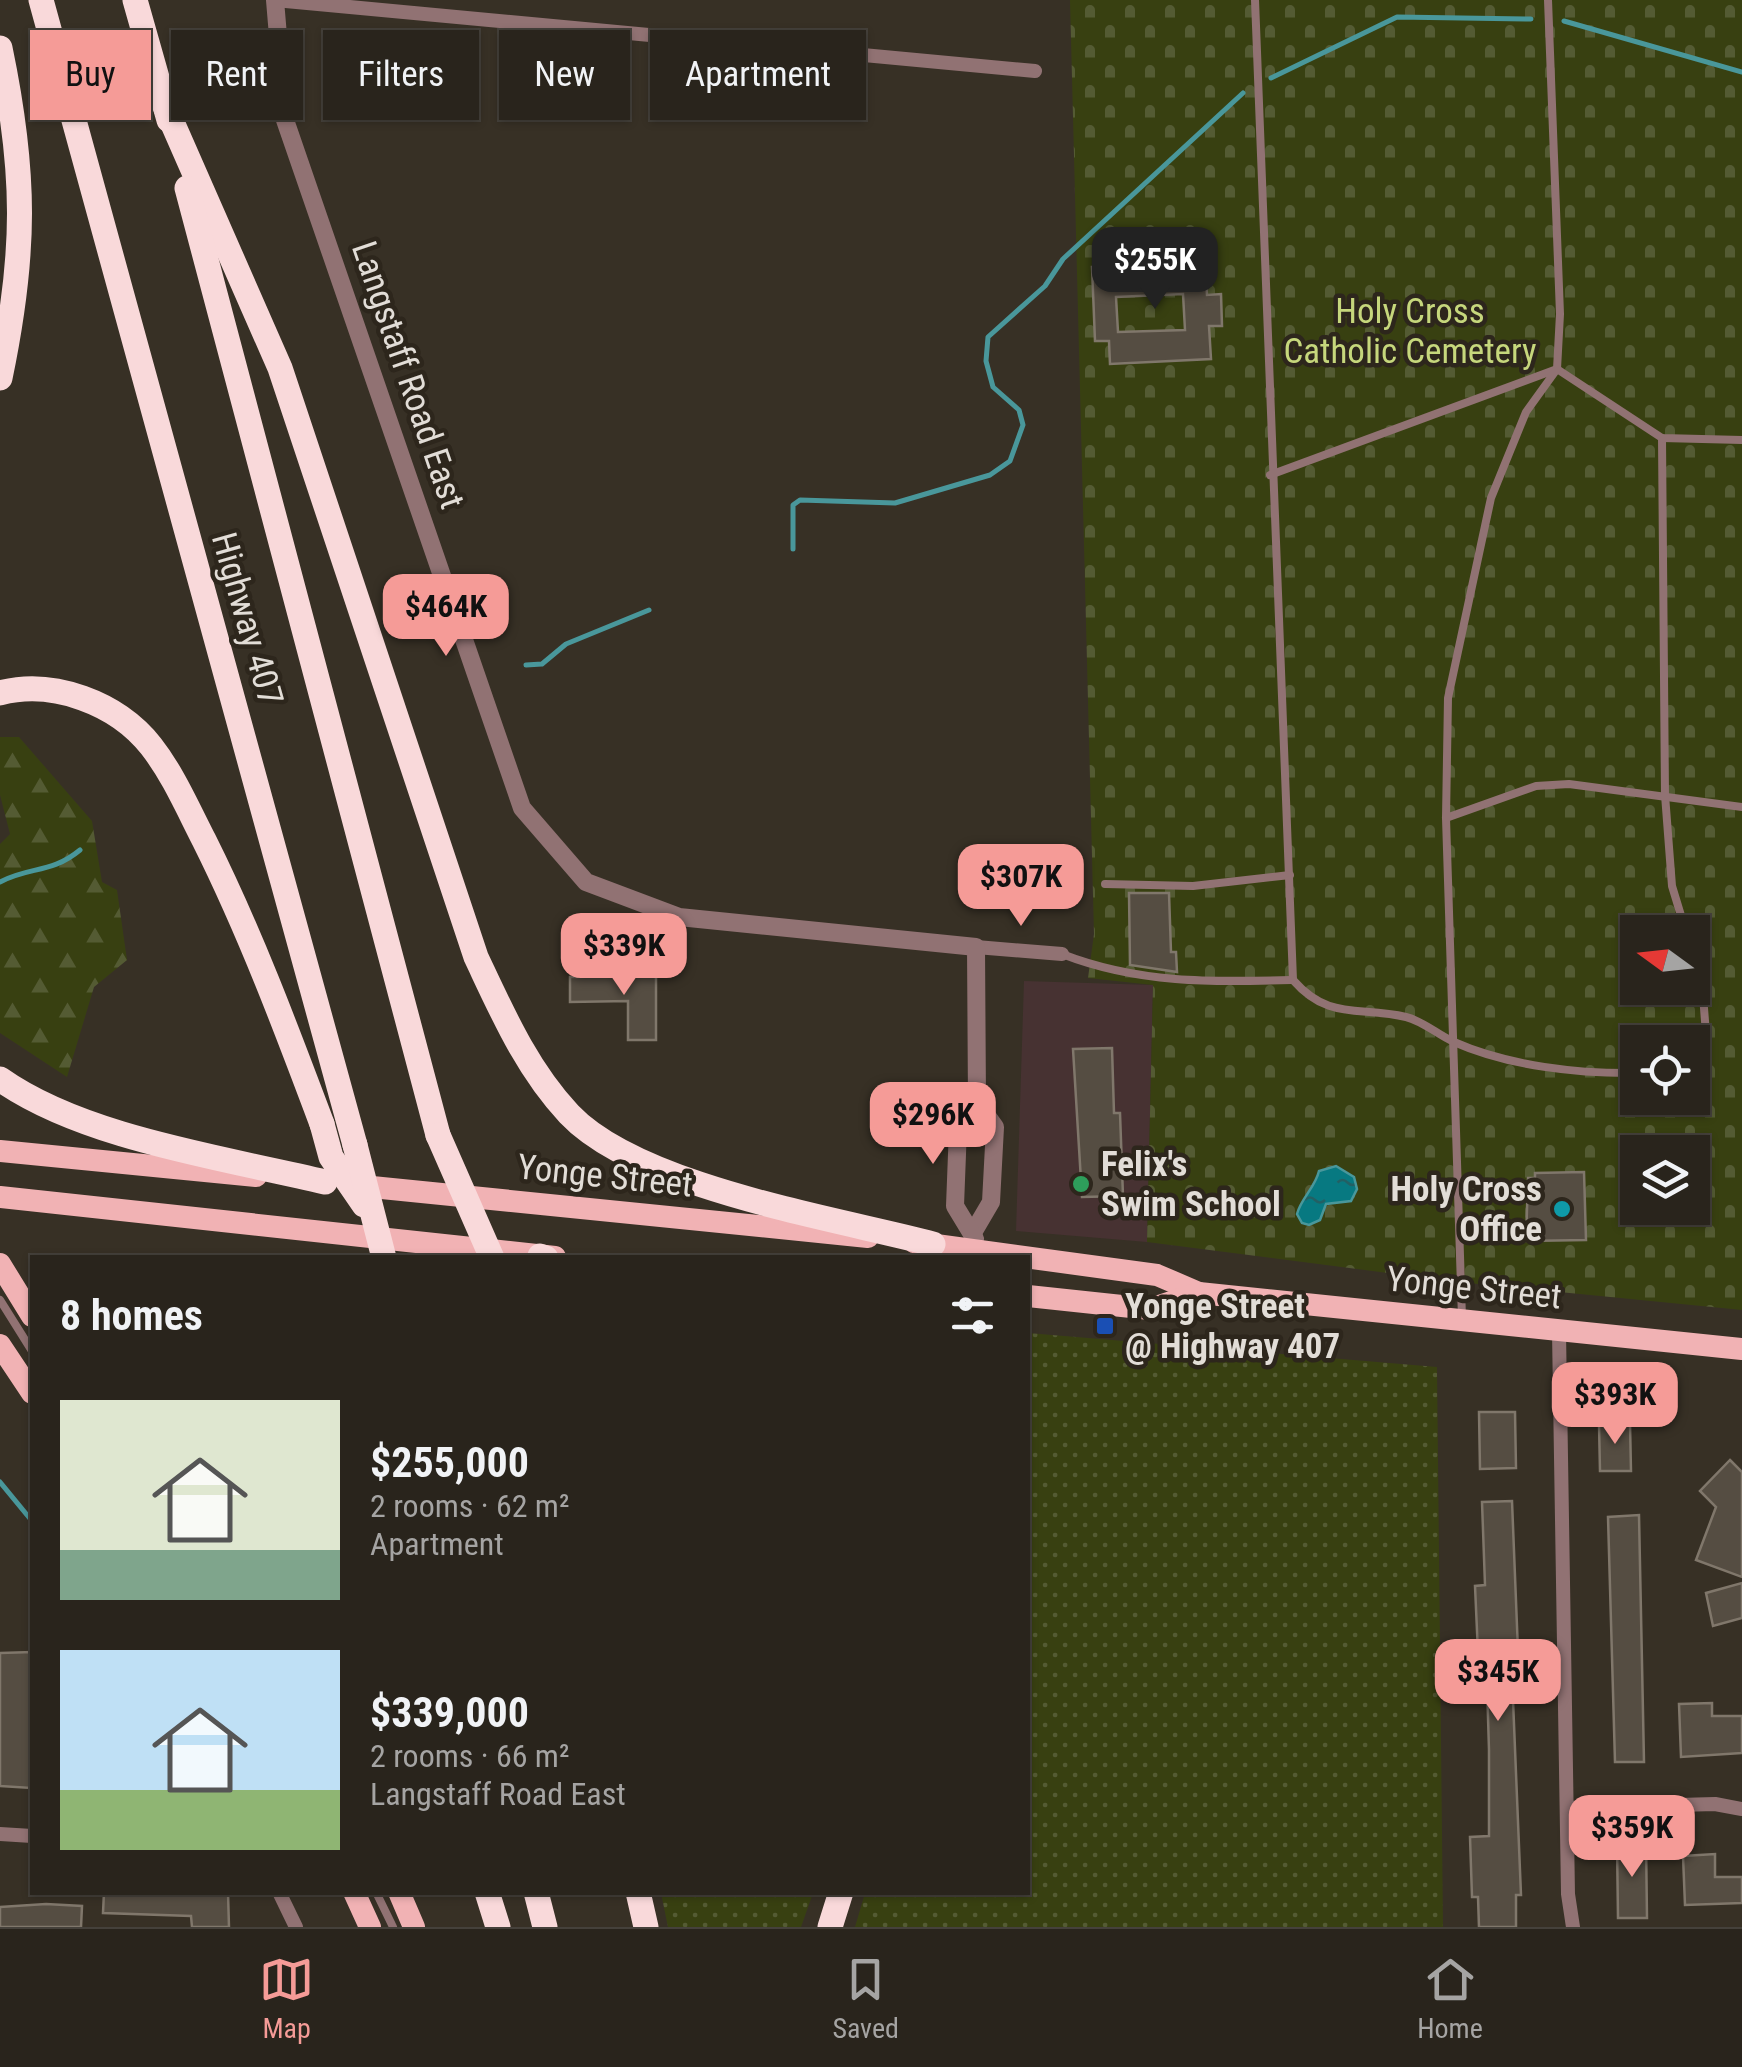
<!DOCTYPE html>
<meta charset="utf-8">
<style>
body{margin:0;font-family:"Roboto Condensed",sans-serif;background:#353029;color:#f1f3f6;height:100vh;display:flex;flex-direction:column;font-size:38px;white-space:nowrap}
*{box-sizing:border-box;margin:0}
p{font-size:32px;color:#a5a4a3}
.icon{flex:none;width:55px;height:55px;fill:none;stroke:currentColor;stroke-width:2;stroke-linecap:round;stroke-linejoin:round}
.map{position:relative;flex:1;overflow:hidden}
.details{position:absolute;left:30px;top:1255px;width:1000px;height:640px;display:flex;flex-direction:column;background:#29241c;border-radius:0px;box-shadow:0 2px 8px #0004,0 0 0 2px #45413b}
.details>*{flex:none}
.hud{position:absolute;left:30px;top:30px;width:1000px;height:90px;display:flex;gap:20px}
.needle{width:65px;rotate:285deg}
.buttons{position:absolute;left:1620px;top:915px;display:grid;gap:20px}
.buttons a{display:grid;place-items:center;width:90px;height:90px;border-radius:0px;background:#29241c;box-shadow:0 2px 8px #0004,0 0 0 2px #45413b;font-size:50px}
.price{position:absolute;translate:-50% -85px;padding:0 22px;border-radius:20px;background:#f59b97;color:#111;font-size:32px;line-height:65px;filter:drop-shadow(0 2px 5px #0008)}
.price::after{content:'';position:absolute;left:50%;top:60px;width:30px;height:22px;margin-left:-15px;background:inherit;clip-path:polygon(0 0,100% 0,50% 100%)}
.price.selected{background:#222;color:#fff}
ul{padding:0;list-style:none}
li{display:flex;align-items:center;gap:30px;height:250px;padding:0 30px}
li span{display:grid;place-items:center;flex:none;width:280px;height:200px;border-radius:0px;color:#555}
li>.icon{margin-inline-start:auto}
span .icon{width:120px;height:120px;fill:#fffc;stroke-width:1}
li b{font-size:42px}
h2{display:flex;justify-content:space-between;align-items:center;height:120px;padding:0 30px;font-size:42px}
.tag{padding:0 35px;border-radius:0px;background:#29241c;box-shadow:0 2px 8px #0004,0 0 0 2px #45413b;font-size:35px;line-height:90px}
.tag.selected{background:#f59b97;color:#111}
.tab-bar{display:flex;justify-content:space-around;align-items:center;height:140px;border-top:2px solid #45413b;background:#29241c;font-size:28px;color:#a5a4a3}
.tab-bar a{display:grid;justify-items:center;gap:5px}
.tab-bar .selected{color:#f59b97}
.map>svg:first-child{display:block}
.commercial{fill:#473232}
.grass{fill:url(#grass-dots)}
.forest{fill:url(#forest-firs)}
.cemetery{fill:url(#cemetery-stones);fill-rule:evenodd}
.water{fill:url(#water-ripples);stroke:#49979b;stroke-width:2.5}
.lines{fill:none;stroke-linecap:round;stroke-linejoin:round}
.stream{stroke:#49979b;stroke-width:5}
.building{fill:#554d42;stroke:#80776b;stroke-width:2.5;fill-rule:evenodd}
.service{stroke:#917273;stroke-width:8}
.minor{stroke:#917273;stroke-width:14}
.tertiary{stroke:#917273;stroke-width:18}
.primary{stroke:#f1b2b4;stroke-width:22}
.motorway{stroke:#f9d9da;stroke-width:25}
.primary-bridge{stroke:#f1b2b4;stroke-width:22}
.motorway-bridge{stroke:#f9d9da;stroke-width:25}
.leisure-dot{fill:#2e9e5b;stroke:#2d261c;stroke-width:4}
.culture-dot{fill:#0f9aa8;stroke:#2d261c;stroke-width:4}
.transit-dot{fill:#1a4fb4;stroke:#2d261c;stroke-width:4}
.labels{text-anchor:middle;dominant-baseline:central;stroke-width:9;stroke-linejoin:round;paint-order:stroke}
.park-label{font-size:35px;fill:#c6d77c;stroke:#2d261c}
.street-label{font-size:35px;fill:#e2ddd7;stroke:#2d261c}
.poi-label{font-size:35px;font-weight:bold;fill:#e2ddd7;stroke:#2d261c;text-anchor:start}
</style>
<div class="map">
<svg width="1742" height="1927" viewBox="0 0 1742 1927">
<defs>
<pattern id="grass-dots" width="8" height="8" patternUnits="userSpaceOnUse" patternTransform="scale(2.5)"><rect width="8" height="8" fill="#384011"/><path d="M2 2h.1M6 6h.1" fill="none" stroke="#545b33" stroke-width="1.8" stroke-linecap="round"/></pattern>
<pattern id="forest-firs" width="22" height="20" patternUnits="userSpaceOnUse" patternTransform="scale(2.5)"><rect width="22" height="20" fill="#384011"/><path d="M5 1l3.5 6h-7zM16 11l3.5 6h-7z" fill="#545b33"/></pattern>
<pattern id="cemetery-stones" width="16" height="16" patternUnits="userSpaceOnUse" patternTransform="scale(2.5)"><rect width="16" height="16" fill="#384011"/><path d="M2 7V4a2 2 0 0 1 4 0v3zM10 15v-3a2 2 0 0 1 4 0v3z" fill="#545b33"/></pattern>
<pattern id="water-ripples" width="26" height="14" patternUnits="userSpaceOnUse" patternTransform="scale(2.5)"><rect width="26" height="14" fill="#077981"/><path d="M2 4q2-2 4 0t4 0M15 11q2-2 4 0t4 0" fill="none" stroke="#226064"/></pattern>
</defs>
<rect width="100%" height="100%" fill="#373025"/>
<polygon class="commercial" points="1024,981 1153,985 1147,1242 1016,1231"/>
<g class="grass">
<polygon points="1028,1333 1437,1367 1443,1927 855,1927 865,1893 1028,1892"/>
<polygon points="661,1893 661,1892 813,1893 801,1927 668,1927"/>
</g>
<polygon class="forest" points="0,737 19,737 92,821 102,882 117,890 127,960 94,987 67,1077 0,1033 0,844 10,834 0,795"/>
<path class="cemetery" d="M 1070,0 L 1742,0 L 1742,1310 L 1458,1282 L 1147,1242 L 1153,985 L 1088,978 L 1094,934 ZM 1638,932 L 1692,932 L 1692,988 L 1638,988 ZM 1638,1042 L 1692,1042 L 1692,1098 L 1638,1098 ZM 1638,1152 L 1692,1152 L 1692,1208 L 1638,1208 Z"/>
<path class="water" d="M 1336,1166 L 1354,1177 L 1357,1189 L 1351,1201 L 1326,1204 L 1320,1220 L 1309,1225 L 1302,1223 L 1297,1214 C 1301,1198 1315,1188 1319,1171 Z"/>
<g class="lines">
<g class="stream">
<polyline points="1564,21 1742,72"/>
<polyline points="1271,78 1397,17 1531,19"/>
<polyline points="793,549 793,505 800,500 895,503 990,475 1010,461 1023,425 1019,410 993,387 986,361 988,337 1045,286 1063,259 1243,93"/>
<polyline points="526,665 542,664 566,644 649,610"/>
<path d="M 0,882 C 30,866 51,874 80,850"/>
<polyline points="0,1482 32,1521"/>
</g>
</g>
<g class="building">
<path d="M 1205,262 L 1207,295 L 1221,294 L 1222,326 L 1209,326 L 1211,359 L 1110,364 L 1109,341 L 1095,341 L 1092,267 ZM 1183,294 L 1185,330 L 1118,332 L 1116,297 Z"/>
<polygon points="1129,893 1169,893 1171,952 1176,952 1177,972 1130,965"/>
<polygon points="632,964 647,964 647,976 656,976 656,1040 628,1040 628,1001 570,1002 570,977 633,976"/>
<polygon points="1112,1048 1114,1113 1120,1113 1123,1196 1082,1197 1073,1049"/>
<polygon points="1584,1172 1586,1240 1526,1241 1528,1178 1535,1178 1535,1173"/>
<polygon points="1479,1412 1515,1412 1516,1468 1480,1469"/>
<polygon points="1630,1423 1631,1471 1600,1471 1599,1424"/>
<polygon points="1730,1460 1742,1472 1742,1577 1696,1560 1716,1507 1700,1491"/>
<polygon points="1512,1501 1518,1651 1511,1651 1521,1895 1516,1895 1516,1927 1479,1927 1478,1897 1472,1897 1470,1837 1489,1836 1489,1750 1486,1652 1478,1653 1475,1586 1485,1585 1482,1502"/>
<polygon points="1639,1515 1644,1762 1615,1762 1608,1517"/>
<polygon points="1742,1583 1742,1618 1713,1626 1706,1593"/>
<polygon points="32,1652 31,1788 0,1786 0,1653"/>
<polygon points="1712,1703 1712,1716 1742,1716 1742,1753 1681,1757 1679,1704"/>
<polygon points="1646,1841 1647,1918 1618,1918 1617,1842"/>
<polygon points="1715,1854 1715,1877 1742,1877 1742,1903 1685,1905 1683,1856"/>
<polygon points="104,1892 228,1892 229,1927 192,1927 191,1916 103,1913"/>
<polygon points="46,1904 82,1906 81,1927 0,1927 0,1907"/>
</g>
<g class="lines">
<g class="service">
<path d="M 1255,0 L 1293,980 C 1329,1021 1358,1006 1406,1017 C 1423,1021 1438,1035 1454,1042 C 1508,1066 1579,1074 1638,1073"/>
<polyline points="1662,438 1665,795 1672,886 1686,932"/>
<polyline points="1270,475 1557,369 1662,438 1742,440"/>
<polyline points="1446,818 1536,786 1569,784 1742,807"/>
<polyline points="1105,884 1193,886 1290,875"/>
<path d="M 1062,954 C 1139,984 1212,982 1293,980"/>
<polyline points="1692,957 1703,995 1706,1034 1692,1047"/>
<polyline points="0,1300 32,1351"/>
<polyline points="1462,1318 1446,818 1448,698 1491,498 1526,412 1557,369 1560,314 1548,0"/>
<polyline points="376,1892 393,1927"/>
</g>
<g class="minor">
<polyline points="275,0 1035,71"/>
<polyline points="976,947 1062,954"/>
<polyline points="1559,1332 1568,1894 1573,1927"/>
<polyline points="1567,1808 1715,1804 1742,1809"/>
<polyline points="0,1834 32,1836"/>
<polyline points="279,1892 296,1927"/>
</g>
<g class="tertiary">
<polyline points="275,0 285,120 522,808 586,882 679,917 976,947 977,1102 995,1127 991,1202 974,1231"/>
<polyline points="975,1239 955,1206 958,1128 977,1102"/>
</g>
<g class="primary">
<polyline points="0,1151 256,1176"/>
<polyline points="352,1185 868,1237"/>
<polyline points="0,1197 555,1257"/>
<polyline points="914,1242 1157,1275 1199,1293 1742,1349"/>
<polyline points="1028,1296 1150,1309 1199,1293"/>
<polyline points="0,1345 32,1393"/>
<polyline points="354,1892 370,1927"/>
<polyline points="399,1892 414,1927"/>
</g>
<g class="motorway">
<polyline points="41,0 355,1145"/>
<polyline points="135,0 169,120"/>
<path d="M 0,48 C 26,173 26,253 0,378"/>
<path d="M 165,106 L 280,368 L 476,957 C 502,1012 526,1068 569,1114 C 638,1187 834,1218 933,1244"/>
<polyline points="187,188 438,1135"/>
<path d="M 0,693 C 53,679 117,703 151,746 C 173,774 188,809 204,840 C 250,932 286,1028 322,1124"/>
<path d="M 0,1079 C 83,1138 225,1158 325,1182"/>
<polyline points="540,1256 546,1258"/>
<polyline points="487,1892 498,1927"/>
<polyline points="536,1892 545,1927"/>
<polyline points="638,1892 646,1927"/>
<polyline points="830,1927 841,1892"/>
</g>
<polyline class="primary-bridge" points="0,1264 32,1316"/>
<g class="motorway-bridge">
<polyline points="322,1124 331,1157 364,1205"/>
<polyline points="438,1135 492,1258"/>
<polyline points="355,1145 384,1258"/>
</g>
</g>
<circle class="leisure-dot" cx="1081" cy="1184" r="10"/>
<circle class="culture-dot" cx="1562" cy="1209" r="10"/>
<rect class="transit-dot" x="1095" y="1316" width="20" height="20" rx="5"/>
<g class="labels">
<g class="park-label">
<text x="1410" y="311">Holy Cross<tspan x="1410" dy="40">Catholic Cemetery</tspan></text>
</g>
<g class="street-label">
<text transform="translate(408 375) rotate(71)">Langstaff Road East</text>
<text transform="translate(247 619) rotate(74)">Highway 407</text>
<text transform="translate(605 1176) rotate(6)">Yonge Street</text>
<text transform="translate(1474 1288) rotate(6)">Yonge Street</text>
</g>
<g class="poi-label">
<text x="1101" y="1164">Felix's<tspan x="1101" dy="40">Swim School</tspan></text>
<text x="1542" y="1189" text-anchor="end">Holy Cross<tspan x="1542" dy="40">Office</tspan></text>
<text x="1125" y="1306">Yonge Street<tspan x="1125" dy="40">@ Highway 407</tspan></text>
</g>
</g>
</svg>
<div class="buttons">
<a><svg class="needle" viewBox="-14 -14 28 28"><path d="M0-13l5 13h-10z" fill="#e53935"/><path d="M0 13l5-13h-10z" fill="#a5a4a3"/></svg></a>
<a><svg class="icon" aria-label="locate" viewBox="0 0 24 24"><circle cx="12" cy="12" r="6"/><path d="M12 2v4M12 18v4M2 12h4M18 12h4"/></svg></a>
<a><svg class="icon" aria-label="layers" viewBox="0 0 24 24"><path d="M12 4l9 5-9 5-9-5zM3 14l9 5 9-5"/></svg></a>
</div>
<b class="price selected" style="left:1155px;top:312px">$255K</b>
<b class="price" style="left:446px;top:659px">$464K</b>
<b class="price" style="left:1021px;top:929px">$307K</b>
<b class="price" style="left:624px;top:998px">$339K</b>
<b class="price" style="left:933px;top:1167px">$296K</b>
<b class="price" style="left:1615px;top:1447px">$393K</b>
<b class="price" style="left:1498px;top:1724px">$345K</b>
<b class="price" style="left:1632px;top:1880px">$359K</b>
<div class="hud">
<a class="tag selected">Buy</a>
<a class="tag">Rent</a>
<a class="tag">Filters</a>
<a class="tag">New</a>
<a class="tag">Apartment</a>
</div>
<section class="details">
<h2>8 homes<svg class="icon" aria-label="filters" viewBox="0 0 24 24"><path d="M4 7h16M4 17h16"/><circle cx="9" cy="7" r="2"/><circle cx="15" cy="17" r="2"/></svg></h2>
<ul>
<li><span style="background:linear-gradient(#dfe7d0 75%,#7fa58c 0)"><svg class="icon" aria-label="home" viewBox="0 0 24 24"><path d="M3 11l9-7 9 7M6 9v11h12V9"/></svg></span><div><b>$255,000</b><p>2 rooms · 62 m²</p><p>Apartment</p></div></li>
<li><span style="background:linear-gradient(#bfe0f5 70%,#8fb573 0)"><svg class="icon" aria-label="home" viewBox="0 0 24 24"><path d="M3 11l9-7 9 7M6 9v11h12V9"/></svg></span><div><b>$339,000</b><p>2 rooms · 66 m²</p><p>Langstaff Road East</p></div></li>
</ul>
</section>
</div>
<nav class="tab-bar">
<a class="selected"><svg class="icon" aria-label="map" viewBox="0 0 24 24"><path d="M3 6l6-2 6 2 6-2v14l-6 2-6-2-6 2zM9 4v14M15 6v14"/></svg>Map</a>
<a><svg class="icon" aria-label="saved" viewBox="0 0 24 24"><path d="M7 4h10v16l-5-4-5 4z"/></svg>Saved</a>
<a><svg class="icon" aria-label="home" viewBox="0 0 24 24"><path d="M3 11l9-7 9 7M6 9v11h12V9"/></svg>Home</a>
</nav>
